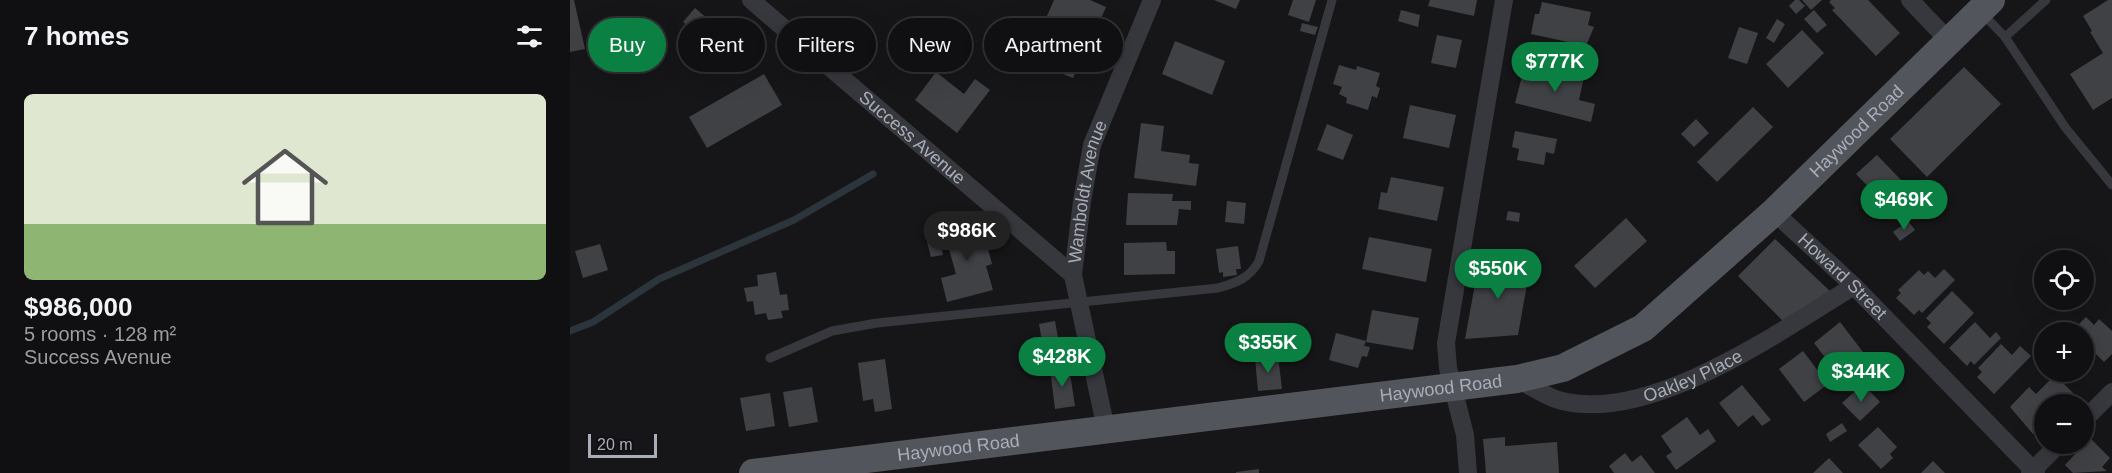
<!DOCTYPE html>
<meta charset="utf-8">
<style>
body{margin:0;font-family:Helvetica,sans-serif;background:#1e1e20;color:#f1f3f6;height:100vh;display:flex;flex-direction:column;font-size:22px;white-space:nowrap}
*{box-sizing:border-box;margin:0}
p{font-size:20px;color:#9c9d9f}
.icon{flex:none;width:33px;height:33px;fill:none;stroke:currentColor;stroke-width:2;stroke-linecap:round;stroke-linejoin:round}
.map{position:relative;flex:1;overflow:hidden}
.sheet{display:flex;flex-direction:column;background:#101012;width:570px}
.sheet>*{flex:none}
.guide{position:absolute;left:18px;top:18px;width:570px;height:54px;display:flex;gap:12px}
.buttons{position:absolute;left:1464px;top:250px;display:grid;gap:12px}
.buttons a{display:grid;place-items:center;width:60px;height:60px;border-radius:50%;background:#101012;box-shadow:0 6px 24px #0002,0 0 0 2px #303032;font-size:30px}
.scale{position:absolute;left:18px;bottom:15px;width:69px;box-sizing:border-box;padding-left:6px;border:3px solid #a8adb8;border-top:0;font-size:16px;line-height:21px;white-space:nowrap;color:#a8adb8;-webkit-text-stroke:4px #111113;paint-order:stroke}
.price{position:absolute;translate:-50% -51px;padding:0 14px;border-radius:21px;background:#0b8043;color:#fff;font-size:20px;line-height:39px;filter:drop-shadow(0 2px 3px #0008)}
.price::after{content:'';position:absolute;left:50%;top:36px;width:18px;height:14px;margin-left:-9px;background:inherit;clip-path:polygon(0 0,100% 0,50% 100%)}
.price.on{background:#222;color:#fff}
ul{padding:0;list-style:none}
li{display:grid;align-content:center;gap:12px;height:318px;padding:0 24px}
li+li{border-top:2px solid #303032}
li span{display:grid;place-items:center;height:186px;border-radius:9px;color:#555}
li>.icon{margin-inline-start:auto}
span .icon{width:108px;height:108px;fill:#fffc;stroke-width:1}
li b{font-size:26px}
h2{display:flex;justify-content:space-between;align-items:center;height:72px;padding:0 24px;font-size:26px}
.pill{padding:0 21px;border-radius:27px;background:#101012;box-shadow:0 6px 24px #0002,0 0 0 2px #303032;font-size:21px;line-height:54px}
.pill.on{background:#0b8043;color:#fff}
main{display:flex;flex:1;min-height:0}
.map>svg:first-child{display:block}
.lines{fill:none;stroke-linecap:round;stroke-linejoin:round}
.stream{stroke:#2c353c;stroke-width:7}
.building{fill:#404145}
.lane{stroke:#37383d;stroke-width:9}
.street{stroke:#37383d;stroke-width:18}
.primary{stroke:#53555c;stroke-width:28}
.labels{text-anchor:middle;dominant-baseline:central;stroke-width:4.5;stroke-linejoin:round;paint-order:stroke}
.street-label{font-size:18px;fill:#a8adb8;stroke:#111113}
</style>
<main>
<section class="sheet">
<h2>7 homes<svg class="icon" aria-label="filters" viewBox="0 0 24 24"><path d="M4 7h16M4 17h16"/><circle cx="9" cy="7" r="2"/><circle cx="15" cy="17" r="2"/></svg></h2>
<ul>
<li><span style="background:linear-gradient(#dfe7d0 70%,#8fb573 0)"><svg class="icon" aria-label="home" viewBox="0 0 24 24"><path d="M3 11l9-7 9 7M6 9v11h12V9"/></svg></span><div><b>$986,000</b><p>5 rooms · 128 m²</p><p>Success Avenue</p></div></li>
</ul>
</section>
<div class="map">
<svg width="1542" height="473" viewBox="0 0 1542 473">
<rect width="100%" height="100%" fill="#161618"/>
<g class="lines">
<polyline class="stream" points="0,331 23,322 89,279 224,220 303,174"/>
</g>
<g class="building">
<polygon points="0,0 4,0 15,49 0,52"/>
<polygon points="484,0 520,0 536,7 524,35 477,16"/>
<polygon points="644,0 670,0 666,9"/>
<polygon points="723,0 746,0 739,22 718,15"/>
<polygon points="860,0 907,0 904,16 858,6"/>
<polygon points="1225,0 1229,0 1235,6 1226,14 1219,6"/>
<polygon points="1232,0 1252,0 1241,10"/>
<polygon points="1261,0 1298,0 1330,33 1306,56 1262,10 1265,8 1259,2"/>
<polygon points="1538,0 1542,0 1542,98 1523,110 1500,74 1533,53 1520,32 1522,31 1513,16"/>
<polygon points="972,2 1021,12 1018,25 1024,27 1016,46 961,34 965,14 969,14"/>
<polygon points="125,8 153,32 135,54 131,50 127,55 115,45 121,39 114,33 119,27 113,22"/>
<polygon points="831,10 850,15 848,27 828,21"/>
<polygon points="1244,10 1257,25 1247,33 1234,19"/>
<polygon points="1207,19 1215,24 1204,43 1196,38"/>
<polygon points="732,23 748,27 745,35 730,31"/>
<polygon points="1169,27 1188,33 1177,64 1158,58"/>
<polygon points="468,30 515,49 503,78 456,59"/>
<polygon points="1232,30 1254,53 1218,88 1196,64"/>
<polygon points="867,35 892,40 886,68 861,63"/>
<polygon points="605,41 655,61 642,95 592,74"/>
<polygon points="964,64 1014,77 1009,100 1025,104 1021,122 945,103 952,76 961,78"/>
<polygon points="769,65 786,70 787,66 810,73 806,86 810,88 807,98 802,96 798,110 776,103 777,98 769,94 772,87 763,84"/>
<polygon points="1394,67 1431,104 1357,177 1320,139"/>
<polygon points="366,72 394,94 405,79 420,90 387,133 345,100"/>
<polygon points="194,74 212,105 137,148 119,117"/>
<polygon points="840,105 886,115 879,148 833,138"/>
<polygon points="1183,107 1203,127 1147,182 1127,162"/>
<polygon points="1126,119 1139,133 1124,147 1111,134"/>
<polygon points="571,123 594,126 591,151 620,155 619,163 629,164 626,186 564,178"/>
<polygon points="757,124 783,135 773,160 747,150"/>
<polygon points="945,131 987,139 984,154 976,152 974,165 947,160 949,149 942,147"/>
<polygon points="1307,155 1331,180 1310,199 1286,174"/>
<polygon points="821,177 874,187 867,221 808,209 811,192 817,193"/>
<polygon points="558,193 603,194 602,201 621,201 621,210 609,209 607,225 556,225"/>
<polygon points="657,201 676,203 674,224 655,222"/>
<polygon points="938,211 950,213 949,222 936,220"/>
<polygon points="1056,218 1077,241 1025,288 1004,266"/>
<polygon points="405,219 412,246 417,245 422,264 416,266 423,290 377,302 371,278 386,274 373,228"/>
<polygon points="1338,221 1345,230 1330,241 1323,232"/>
<polygon points="799,237 862,249 856,282 792,269"/>
<polygon points="370,239 373,255 361,257 357,242"/>
<polygon points="1205,239 1263,294 1214,322 1168,276"/>
<polygon points="596,242 597,251 605,251 605,274 554,275 554,243"/>
<polygon points="30,244 38,270 13,278 5,251"/>
<polygon points="668,246 671,269 666,269 667,275 653,277 653,272 649,273 646,249"/>
<polygon points="909,262 961,262 948,335 895,339"/>
<polygon points="1374,269 1385,280 1352,313 1349,310 1344,315 1326,298 1331,293 1328,290 1349,270 1354,275 1358,271 1365,278"/>
<polygon points="206,272 210,295 217,294 219,310 211,311 213,318 198,320 196,313 185,315 183,301 177,302 174,288 188,286 187,275"/>
<polygon points="1382,291 1404,313 1374,344 1357,327 1361,323 1356,318"/>
<polygon points="802,310 849,318 843,350 796,342"/>
<polygon points="1516,317 1524,325 1529,319 1542,331 1542,354 1534,362 1514,342 1514,333 1502,331"/>
<polygon points="485,321 490,349 478,351 478,346 473,347 469,324"/>
<polygon points="1270,322 1306,369 1291,381 1286,377 1276,385 1244,343"/>
<polygon points="1405,322 1420,338 1426,332 1431,338 1404,365 1401,361 1397,366 1379,348"/>
<polygon points="766,333 796,341 794,346 800,347 797,357 792,356 788,368 759,360"/>
<polygon points="1431,344 1442,355 1450,346 1461,356 1424,394 1407,377 1412,372 1408,368"/>
<polygon points="1233,351 1258,384 1234,402 1209,369"/>
<polygon points="708,356 712,389 688,391 685,358"/>
<polygon points="315,359 322,409 305,412 303,399 293,401 288,363"/>
<polygon points="499,367 505,406 485,409 480,369"/>
<polygon points="1485,375 1503,393 1492,405 1474,405 1474,422 1463,434 1440,407 1459,387 1466,394"/>
<polygon points="1293,384 1310,402 1290,421 1272,403"/>
<polygon points="1172,385 1201,420 1192,426 1183,415 1168,427 1149,403"/>
<polygon points="242,387 248,422 219,427 213,392"/>
<polygon points="200,393 205,426 176,431 170,398"/>
<polygon points="1117,417 1130,435 1138,429 1146,441 1106,470 1096,456 1102,452 1091,436"/>
<polygon points="1272,423 1277,431 1260,442 1256,434"/>
<polygon points="1308,427 1327,447 1320,454 1323,458 1311,469 1288,445"/>
<polygon points="935,437 935,446 987,442 989,473 916,473 913,439"/>
<polygon points="1520,438 1540,458 1532,467 1537,471 1503,473 1495,465"/>
<polygon points="1055,453 1062,462 1071,455 1085,473 1044,473 1039,466"/>
<polygon points="1259,458 1273,473 1243,473"/>
<polygon points="1363,461 1375,473 1351,473"/>
<polygon points="689,469 689,473 666,473 666,472"/>
</g>
<g class="lines">
<g class="lane">
<polyline points="1412,13 1435,37 1495,127 1542,185"/>
<polyline points="1435,37 1476,0"/>
<path d="M 200,358 L 262,331 L 307,323 L 648,288 C 666,283 680,278 689,261 L 762,0"/>
</g>
<g class="street">
<path id="s1" d="M 181,0 L 503,275"/>
<polyline points="1340,0 1379,41"/>
<path id="s2" d="M 1204,212 L 1284,286 L 1466,473"/>
<path id="s3" d="M 947,379 C 961,386 977,398 992,401 C 1082,423 1210,331 1284,286"/>
<polyline points="1514,420 1542,392"/>
<path id="s4" d="M 536,429 L 503,275 L 512,201 L 522,145 L 582,0"/>
<polyline points="898,473 895,435 878,368 876,343 934,0"/>
<polyline points="1460,473 1489,444"/>
</g>
<path class="primary" id="s5" d="M 183,473 L 947,379 L 993,368 L 1073,328 L 1204,212 L 1421,0"/>
</g>
<g class="labels">
<g class="street-label">
<text stroke="none"><textPath href="#s5" startOffset="1197">Haywood Road</textPath></text>
<text stroke="none"><textPath href="#s1" startOffset="212">Success Avenue</textPath></text>
<text stroke="none"><textPath href="#s4" startOffset="242">Wamboldt Avenue</textPath></text>
<text stroke="none"><textPath href="#s2" startOffset="94">Howard Street</textPath></text>
<text stroke="none"><textPath href="#s3" startOffset="186">Oakley Place</textPath></text>
<text stroke="none"><textPath href="#s5" startOffset="693">Haywood Road</textPath></text>
<text stroke="none"><textPath href="#s5" startOffset="207">Haywood Road</textPath></text>
</g>
</g>
</svg>
<div class="buttons">
<a><svg class="icon" aria-label="locate" viewBox="0 0 24 24"><circle cx="12" cy="12" r="6"/><path d="M12 2v4M12 18v4M2 12h4M18 12h4"/></svg></a>
<a>+</a>
<a>−</a>
</div>
<div class="scale">20 m</div>
<b class="price" style="left:985px;top:93px">$777K</b>
<b class="price" style="left:1334px;top:231px">$469K</b>
<b class="price on" style="left:397px;top:262px">$986K</b>
<b class="price" style="left:928px;top:300px">$550K</b>
<b class="price" style="left:698px;top:374px">$355K</b>
<b class="price" style="left:492px;top:388px">$428K</b>
<b class="price" style="left:1291px;top:403px">$344K</b>
<div class="guide">
<a class="pill on">Buy</a>
<a class="pill">Rent</a>
<a class="pill">Filters</a>
<a class="pill">New</a>
<a class="pill">Apartment</a>
</div>
</div>
</main>
